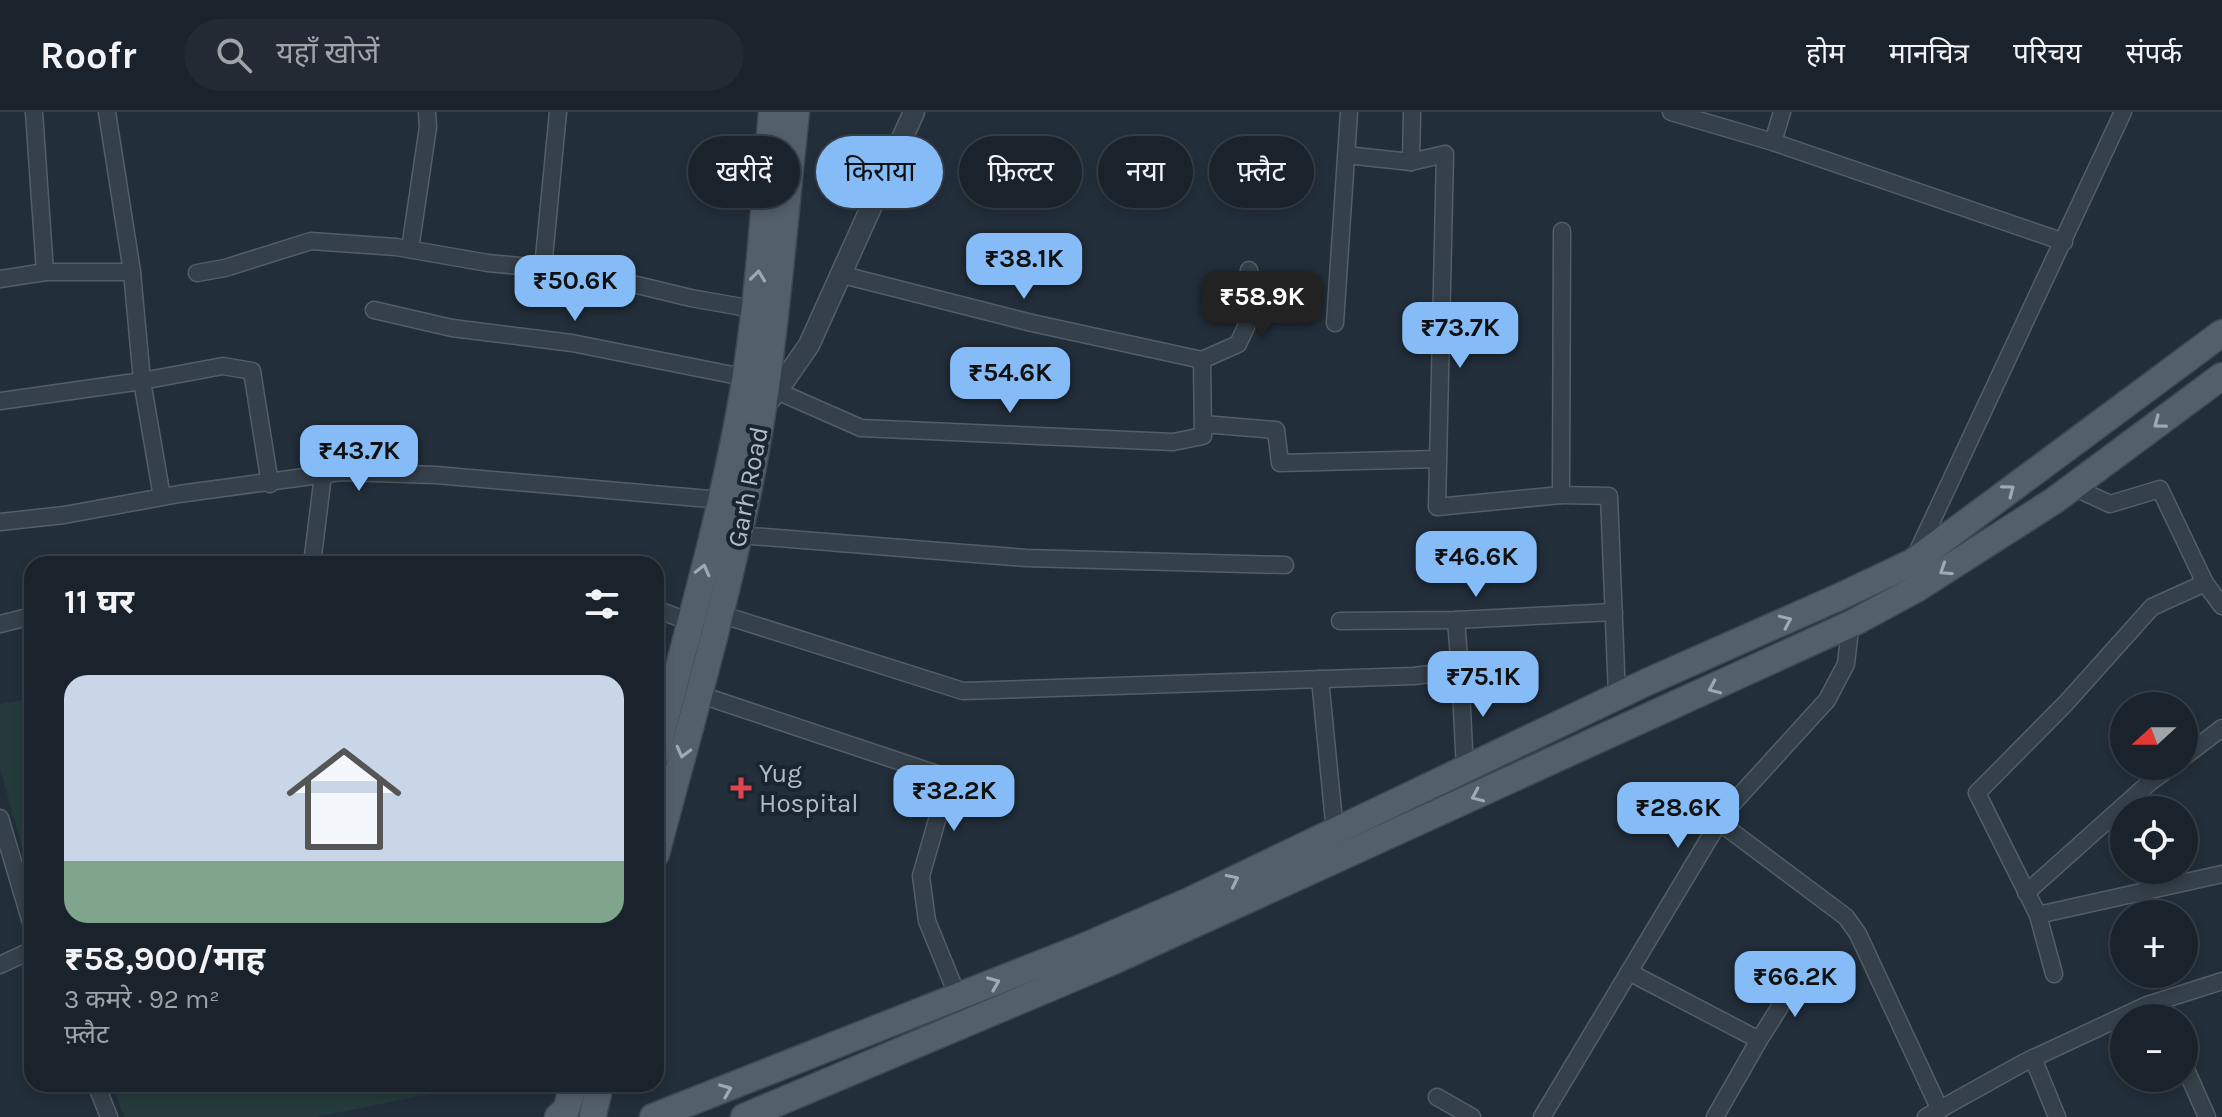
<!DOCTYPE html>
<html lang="hi">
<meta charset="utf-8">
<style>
body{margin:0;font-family:Karla,"Noto Sans Devanagari",sans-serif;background:#232a34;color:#f1f3f6;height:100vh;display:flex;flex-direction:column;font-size:30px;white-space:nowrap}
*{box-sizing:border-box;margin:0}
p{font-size:26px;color:#9fa4a9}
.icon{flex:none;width:44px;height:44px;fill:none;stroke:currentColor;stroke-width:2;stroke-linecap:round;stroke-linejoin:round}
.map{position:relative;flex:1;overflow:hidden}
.panel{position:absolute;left:24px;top:444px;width:640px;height:536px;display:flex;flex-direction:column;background:#1a222c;border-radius:24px;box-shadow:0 4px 12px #0003,0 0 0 2px #383f48}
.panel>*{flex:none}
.hud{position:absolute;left:688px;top:24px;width:760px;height:72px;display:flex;gap:16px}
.needle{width:52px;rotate:249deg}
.fabs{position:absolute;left:2110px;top:580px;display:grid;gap:16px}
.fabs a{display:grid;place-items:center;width:88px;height:88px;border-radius:50%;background:#1a222c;box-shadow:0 4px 12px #0003,0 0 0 2px #383f48;font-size:40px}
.price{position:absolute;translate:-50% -68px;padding:0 18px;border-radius:16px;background:#85bbf6;color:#111;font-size:26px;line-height:52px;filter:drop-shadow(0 2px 4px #0008)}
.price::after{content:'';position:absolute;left:50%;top:48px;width:24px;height:18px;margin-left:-12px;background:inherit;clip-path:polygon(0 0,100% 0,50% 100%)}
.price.current{background:#222;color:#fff}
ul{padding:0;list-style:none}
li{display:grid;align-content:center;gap:16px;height:424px;padding:0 40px}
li+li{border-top:2px solid #383f48}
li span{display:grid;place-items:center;height:248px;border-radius:24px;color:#555}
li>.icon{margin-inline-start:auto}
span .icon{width:144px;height:144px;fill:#fffc;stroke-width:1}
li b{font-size:34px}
h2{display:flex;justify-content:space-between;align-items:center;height:96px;padding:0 40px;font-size:34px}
.tag{padding:0 28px;border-radius:36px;background:#1a222c;box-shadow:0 4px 12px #0003,0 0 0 2px #383f48;font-size:28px;line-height:72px}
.tag.current{background:#85bbf6;color:#111}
header{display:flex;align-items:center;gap:48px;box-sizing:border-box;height:112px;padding:0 40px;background:#1a222c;border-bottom:2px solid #383f48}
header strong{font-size:38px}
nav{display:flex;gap:44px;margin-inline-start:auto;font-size:28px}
.search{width:560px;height:72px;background:#232a34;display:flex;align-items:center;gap:20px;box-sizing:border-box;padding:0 28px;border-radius:44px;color:#9fa4a9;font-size:30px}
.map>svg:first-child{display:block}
.green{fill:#243a3b}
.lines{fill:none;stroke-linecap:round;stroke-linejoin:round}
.minor-casing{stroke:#545e68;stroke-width:19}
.tertiary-casing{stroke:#545e68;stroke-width:23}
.primary-casing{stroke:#3f4953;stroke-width:29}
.minor{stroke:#36404a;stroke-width:16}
.tertiary{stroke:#36404a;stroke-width:20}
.primary{stroke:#535f6a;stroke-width:26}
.oneway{stroke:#9ea9b4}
.health-dot{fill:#e0444e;stroke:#1b252f;stroke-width:3}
.labels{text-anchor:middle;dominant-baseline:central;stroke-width:8;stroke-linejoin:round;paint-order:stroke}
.street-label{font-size:26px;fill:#b1bbc6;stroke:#1b252f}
.poi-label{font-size:26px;fill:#b1bbc6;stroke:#1b252f;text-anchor:start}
</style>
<header>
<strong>Roofr</strong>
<div class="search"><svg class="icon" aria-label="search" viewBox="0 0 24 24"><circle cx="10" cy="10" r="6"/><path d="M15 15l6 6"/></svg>यहाँ खोजें</div>
<nav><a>होम</a><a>मानचित्र</a><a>परिचय</a><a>संपर्क</a></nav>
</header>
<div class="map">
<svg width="2222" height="1005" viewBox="0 0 2222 1005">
<rect width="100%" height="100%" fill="#222e3a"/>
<g class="green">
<polygon points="32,586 32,771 0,656 0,592"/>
<polygon points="111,972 481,972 316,1005 125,1005"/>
</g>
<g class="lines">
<g class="minor-casing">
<g id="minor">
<polyline points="34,0 45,160"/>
<polyline points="107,0 132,160"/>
<polyline points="1412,0 1411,50 1445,42 1437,395 1561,383"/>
<polyline points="1671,0 1773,30"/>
<polyline points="1782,0 1773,30 2064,130"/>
<polyline points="1346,43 1411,50"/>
<polyline points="1562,119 1561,383 1609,384 1617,584"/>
<polyline points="410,137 428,15 427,0"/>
<polyline points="543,156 558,0"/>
<polyline points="197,161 225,156 311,129 396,135 488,151 583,160 691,186 753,197"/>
<polyline points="839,162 1032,211 1202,248 1238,232 1246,215 1249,158"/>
<polyline points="0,167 45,160 132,160 142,269 223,254 252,259 270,372"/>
<polyline points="374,198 452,216 572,231 753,267"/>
<polyline points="1335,211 1349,0"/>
<polyline points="777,279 861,316 1173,330 1203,324 1202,248"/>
<polyline points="0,289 142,269 162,385"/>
<polyline points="1203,312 1276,318 1280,351 1438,347"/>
<polyline points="2073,375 2110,392 2160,377 2205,471 2222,494"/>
<polyline points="0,410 64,403 179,382 341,360 436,363 721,388"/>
<polyline points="739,423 1026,446 1285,453"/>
<polyline points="1915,445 2123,0"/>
<polyline points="312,452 323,363"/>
<polyline points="656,497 690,510"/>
<polyline points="720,502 963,579 1414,564 1460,558 1456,508"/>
<polyline points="1340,509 1456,508 1614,500"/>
<polyline points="0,512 32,504"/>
<polyline points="1460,558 1465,657"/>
<polyline points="1320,567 1335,720"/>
<polyline points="698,582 949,666 921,764 927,809 958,885"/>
<polyline points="2184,645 2222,616"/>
<polyline points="0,706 32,814"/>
<polyline points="1719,710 1846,805 1858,822 1940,998"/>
<polyline points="2026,781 2149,671 2172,654"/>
<polyline points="2038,803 2222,762"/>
<polyline points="0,853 32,838"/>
<polyline points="1629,860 1759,928 1715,1005"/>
<polyline points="2054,862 2038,803 1977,681 2066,591 2152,495 2205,471"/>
<polyline points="1759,928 1798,866"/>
<polyline points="2033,946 2057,1005"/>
<polyline points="2184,953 2207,1005"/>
<polyline points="96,972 109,1005"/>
<polyline points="1437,985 1472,1005"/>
<polyline points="1542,1005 1725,700 1827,588 1846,552 1851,508"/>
<polyline points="1926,1005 2023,951 2147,893 2222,869"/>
</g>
</g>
<g class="tertiary-casing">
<polyline id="tertiary" points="760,294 764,294 777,279 809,233 914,0"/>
</g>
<g class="primary-casing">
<g id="primary">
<path d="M 656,642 C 685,528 719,414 740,298 C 758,200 764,99 772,0"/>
<path d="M 656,742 C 695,594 740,446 763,295 C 778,197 785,98 796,0"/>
<polyline points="593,1003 600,972"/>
<polyline points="558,1005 566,998 574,972"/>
<polyline points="653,1005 1088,833 1189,789 1647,570 1839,485 1913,450 2222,221"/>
<polyline points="744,1005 1111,850 1853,511 1916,477 2055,388 2222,264"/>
</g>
</g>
<use href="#minor" class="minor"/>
<use href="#tertiary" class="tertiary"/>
<use href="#primary" class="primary"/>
</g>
<defs><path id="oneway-chevron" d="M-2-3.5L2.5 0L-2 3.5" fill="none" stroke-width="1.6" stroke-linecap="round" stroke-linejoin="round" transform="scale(2)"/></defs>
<g class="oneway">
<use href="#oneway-chevron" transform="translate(758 164) rotate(-83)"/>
<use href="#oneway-chevron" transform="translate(2159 311) rotate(143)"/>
<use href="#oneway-chevron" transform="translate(2009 378) rotate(-37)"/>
<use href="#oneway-chevron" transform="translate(703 458) rotate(-76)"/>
<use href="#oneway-chevron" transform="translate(1945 458) rotate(147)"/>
<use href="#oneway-chevron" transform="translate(1786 509) rotate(-24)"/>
<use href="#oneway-chevron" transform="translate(1714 576) rotate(156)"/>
<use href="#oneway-chevron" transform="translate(683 640) rotate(105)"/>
<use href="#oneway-chevron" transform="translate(1477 684) rotate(156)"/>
<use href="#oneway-chevron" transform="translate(1233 768) rotate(-26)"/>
<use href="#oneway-chevron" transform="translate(994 871) rotate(-22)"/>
<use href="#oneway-chevron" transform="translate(726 978) rotate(-22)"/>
</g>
<path class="health-dot" d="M737 664h8v8h8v8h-8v8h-8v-8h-8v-8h8z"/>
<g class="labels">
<g class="street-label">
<text transform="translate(748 375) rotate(-79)">Garh Road</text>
</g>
<g class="poi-label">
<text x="759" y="661">Yug<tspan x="759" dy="30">Hospital</tspan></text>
</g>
</g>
</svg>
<div class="fabs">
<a><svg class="needle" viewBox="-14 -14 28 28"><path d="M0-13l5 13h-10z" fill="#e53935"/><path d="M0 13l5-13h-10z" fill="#9fa4a9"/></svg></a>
<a><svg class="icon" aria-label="locate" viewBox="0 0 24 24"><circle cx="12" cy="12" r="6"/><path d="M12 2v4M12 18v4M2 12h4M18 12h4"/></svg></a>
<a>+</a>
<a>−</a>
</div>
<b class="price" style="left:1024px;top:189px">₹38.1K</b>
<b class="price" style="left:575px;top:211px">₹50.6K</b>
<b class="price current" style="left:1262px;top:227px">₹58.9K</b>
<b class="price" style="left:1460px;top:258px">₹73.7K</b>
<b class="price" style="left:1010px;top:303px">₹54.6K</b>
<b class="price" style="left:359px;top:381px">₹43.7K</b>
<b class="price" style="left:1476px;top:487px">₹46.6K</b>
<b class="price" style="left:1483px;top:607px">₹75.1K</b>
<b class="price" style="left:954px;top:721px">₹32.2K</b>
<b class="price" style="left:1678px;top:738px">₹28.6K</b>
<b class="price" style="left:1795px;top:907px">₹66.2K</b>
<div class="hud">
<a class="tag">खरीदें</a>
<a class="tag current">किराया</a>
<a class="tag">फ़िल्टर</a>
<a class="tag">नया</a>
<a class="tag">फ़्लैट</a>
</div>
<section class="panel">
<h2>11 घर<svg class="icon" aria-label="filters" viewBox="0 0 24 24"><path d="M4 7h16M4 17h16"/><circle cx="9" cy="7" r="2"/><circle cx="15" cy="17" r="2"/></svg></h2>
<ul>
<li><span style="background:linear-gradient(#c9d6e8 75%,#7fa58c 0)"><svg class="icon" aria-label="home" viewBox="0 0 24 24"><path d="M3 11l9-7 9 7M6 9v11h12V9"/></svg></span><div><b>₹58,900/माह</b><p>3 कमरे · 92 m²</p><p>फ़्लैट</p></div></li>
</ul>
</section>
</div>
